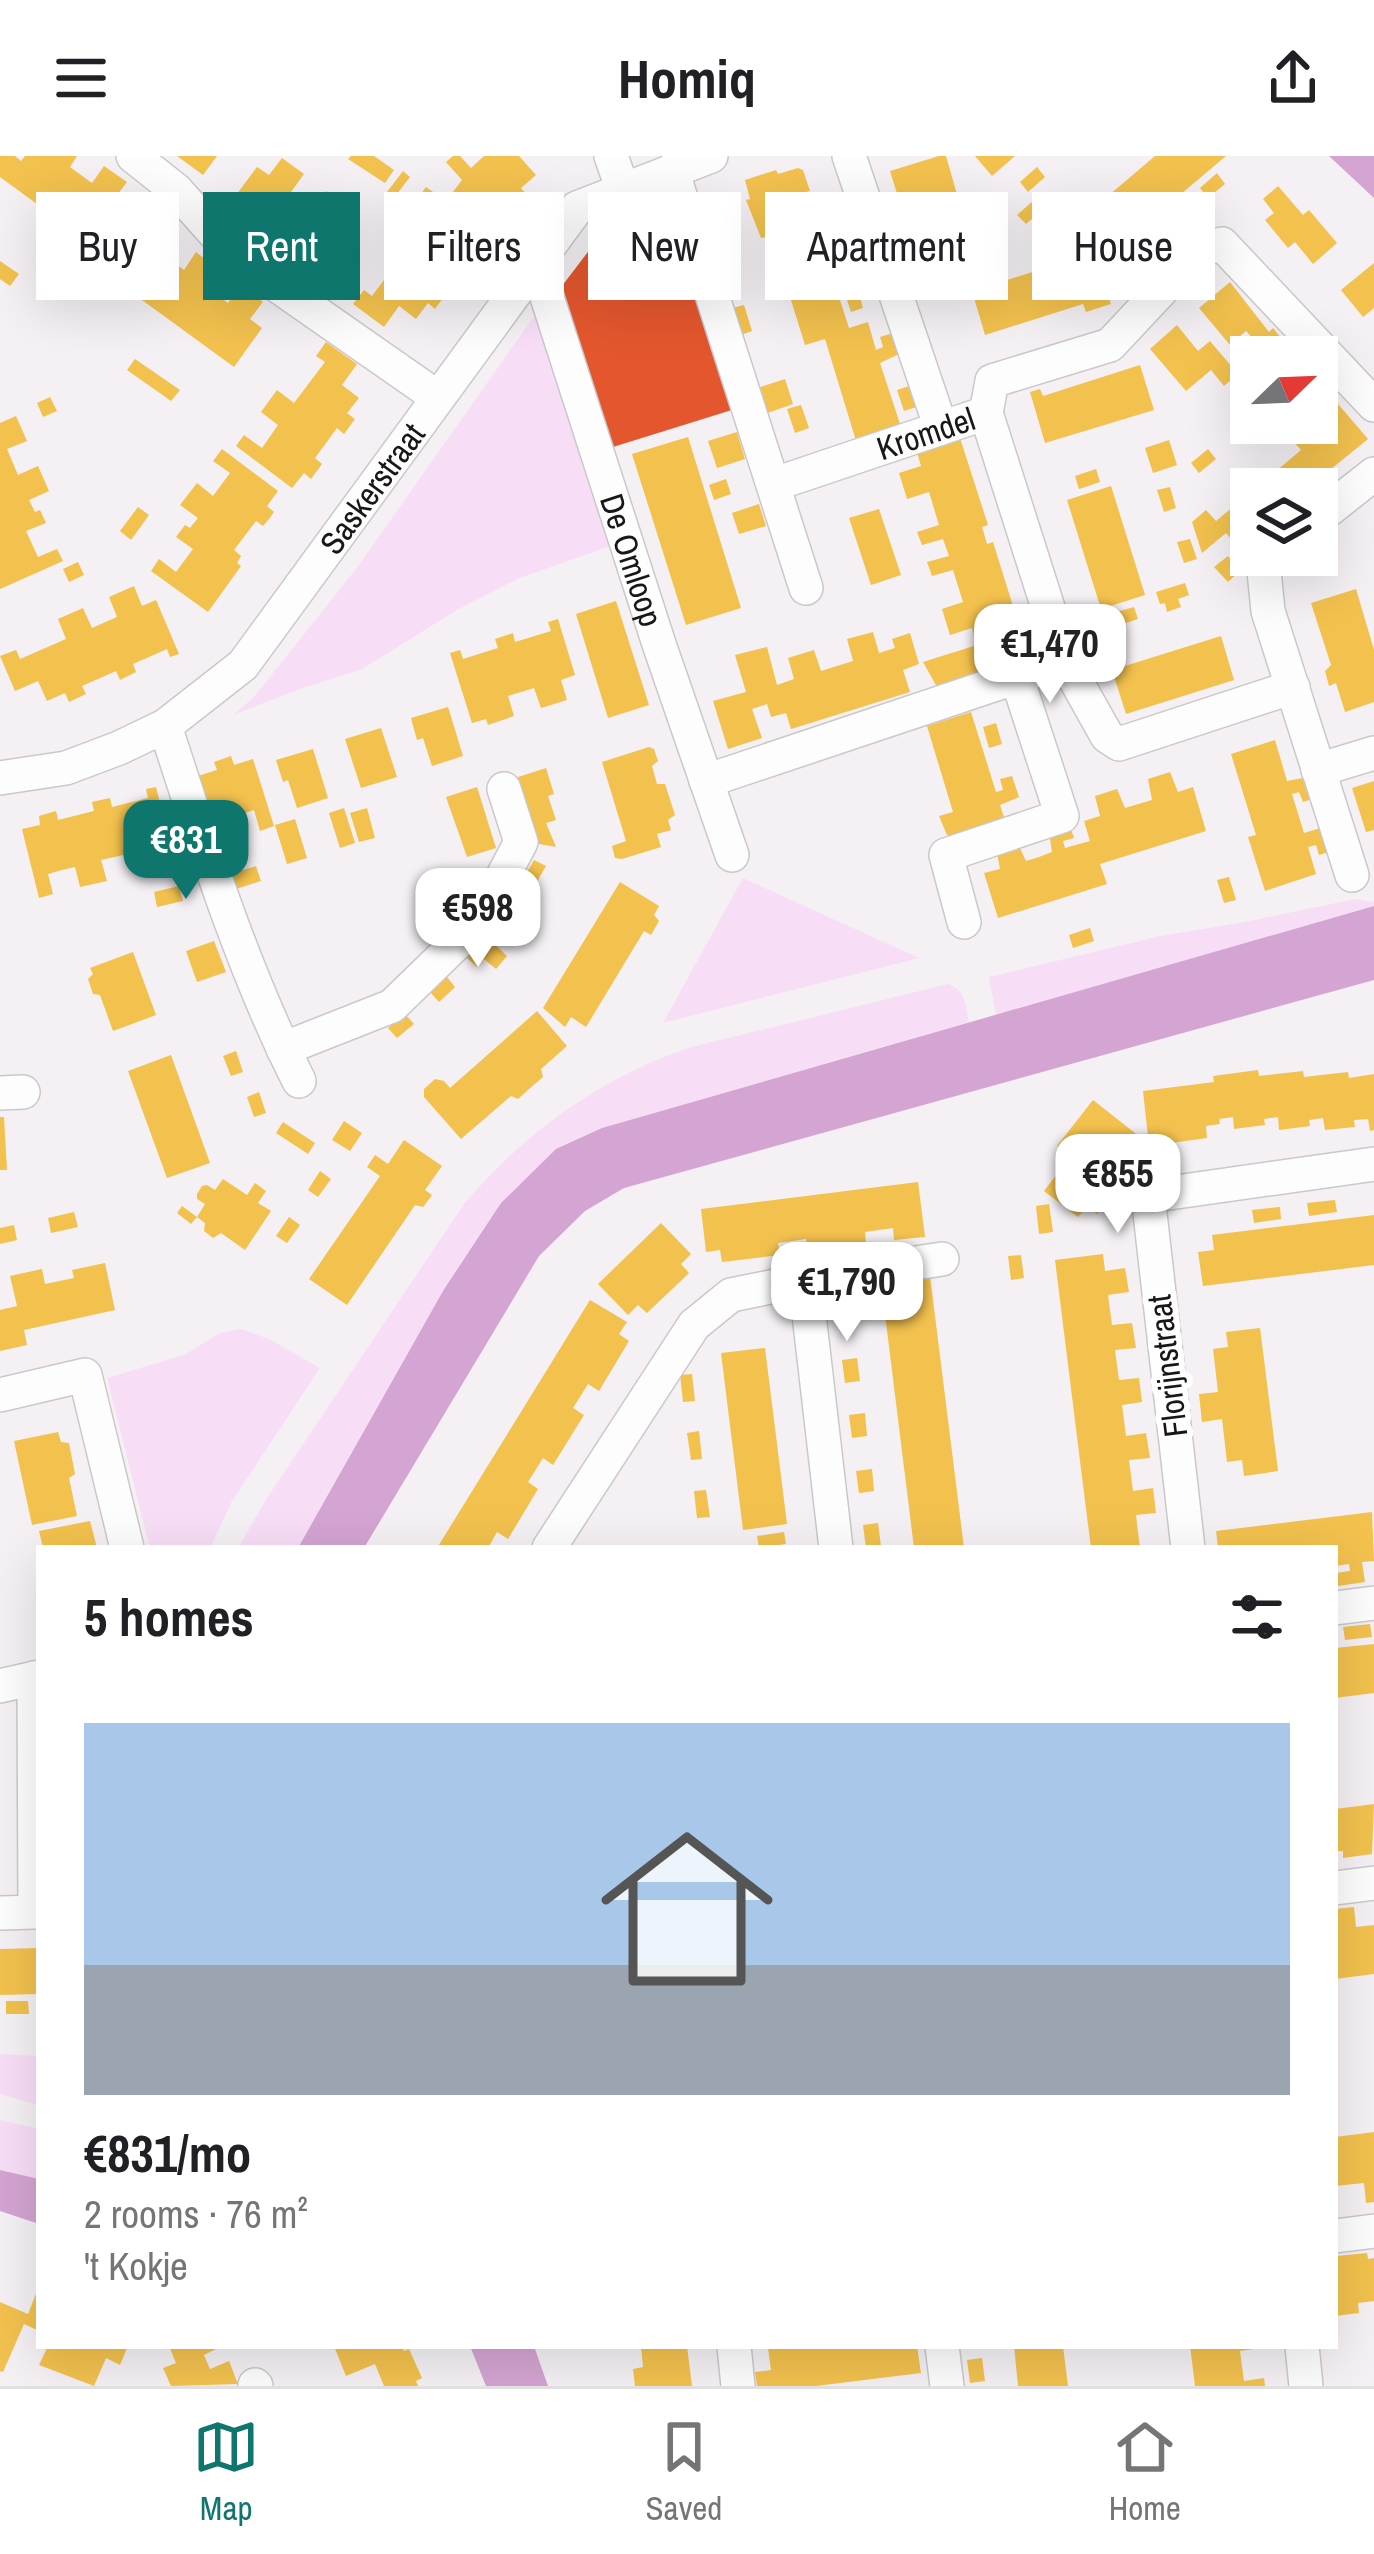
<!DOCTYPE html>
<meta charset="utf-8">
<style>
body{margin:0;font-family:"Archivo Narrow",sans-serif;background:#f6f6f6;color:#202124;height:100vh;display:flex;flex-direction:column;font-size:45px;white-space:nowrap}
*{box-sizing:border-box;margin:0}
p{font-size:39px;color:#757577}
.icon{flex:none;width:66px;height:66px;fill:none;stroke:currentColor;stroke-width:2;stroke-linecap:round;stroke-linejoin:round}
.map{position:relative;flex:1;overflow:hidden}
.side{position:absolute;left:36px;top:1389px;width:1302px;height:804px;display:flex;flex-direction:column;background:#fff;border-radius:0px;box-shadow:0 12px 48px #0002}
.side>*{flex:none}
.top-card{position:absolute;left:36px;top:36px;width:1302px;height:108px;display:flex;gap:24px}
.needle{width:78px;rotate:67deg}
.tools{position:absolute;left:1230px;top:180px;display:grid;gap:24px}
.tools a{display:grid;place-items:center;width:108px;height:108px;border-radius:0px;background:#fff;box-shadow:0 12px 48px #0002;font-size:60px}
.price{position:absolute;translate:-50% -102px;padding:0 27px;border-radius:24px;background:#fff;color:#222;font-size:39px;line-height:78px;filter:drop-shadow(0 3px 6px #0008)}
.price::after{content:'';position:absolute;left:50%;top:72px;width:36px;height:27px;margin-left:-18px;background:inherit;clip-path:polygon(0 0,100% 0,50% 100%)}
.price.selected{background:#0f766e;color:#fff}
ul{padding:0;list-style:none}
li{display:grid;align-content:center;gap:24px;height:636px;padding:0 48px}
li span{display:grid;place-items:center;height:372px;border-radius:0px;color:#555}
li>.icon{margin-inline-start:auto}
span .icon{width:216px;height:216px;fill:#fffc;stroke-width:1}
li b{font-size:51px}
h2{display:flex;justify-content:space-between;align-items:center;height:144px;padding:0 48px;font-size:51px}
.chip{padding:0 42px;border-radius:0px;background:#fff;box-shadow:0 12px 48px #0002;font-size:42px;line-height:108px}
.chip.selected{background:#0f766e;color:#fff}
header{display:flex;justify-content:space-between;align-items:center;height:156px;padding:0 48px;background:#fff;font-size:54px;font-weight:800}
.dock{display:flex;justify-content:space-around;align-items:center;height:168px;border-top:3px solid #e0e0e0;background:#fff;font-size:33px;color:#757577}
.dock a{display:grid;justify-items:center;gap:6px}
.dock .selected{color:#0f766e}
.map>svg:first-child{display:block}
.green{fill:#f8ddf7}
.water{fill:#d4a4d2}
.homes{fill:#f2c14e}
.shops{fill:#e4572e}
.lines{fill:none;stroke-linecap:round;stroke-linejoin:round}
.street-casing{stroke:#cbc8cb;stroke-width:36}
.street{stroke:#fdfdfd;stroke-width:33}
.labels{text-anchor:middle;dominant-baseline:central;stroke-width:12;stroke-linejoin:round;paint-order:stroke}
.street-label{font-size:33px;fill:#181618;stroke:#fefefe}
</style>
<header><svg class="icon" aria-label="menu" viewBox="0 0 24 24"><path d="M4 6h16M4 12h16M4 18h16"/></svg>Homiq<svg class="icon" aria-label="share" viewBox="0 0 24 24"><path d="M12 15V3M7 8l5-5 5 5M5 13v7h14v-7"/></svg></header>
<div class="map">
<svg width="1374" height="2230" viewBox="0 0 1374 2230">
<rect width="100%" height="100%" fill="#f4f0f4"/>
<g class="green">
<polygon points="542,149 619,387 517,423 457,454 362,513 300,533 233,559 254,541 356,413"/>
<polygon points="743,722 919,802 663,867"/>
<polygon points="1355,743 1374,746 1374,750 996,859 989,821 1161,780 1245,766"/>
<path d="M 948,828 C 966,834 965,849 969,866 L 602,972 L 443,1135 L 298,1392 L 238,1392 L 267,1342 L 464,1048 C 524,977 599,923 688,892 Z"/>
<polygon points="241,1173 269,1183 320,1212 232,1345 210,1392 150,1392 107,1222 184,1199 220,1177"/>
<polygon points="0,1898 39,1900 39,1949 0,1938"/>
<polygon points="0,1964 39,1973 39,2023 0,2014"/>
</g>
<g class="water">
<polygon points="1329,0 1374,0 1374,42"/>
<polygon points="1374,750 1374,824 624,1032 585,1055 539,1100 364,1392 298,1392 443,1135 501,1047 556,993 602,972"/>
<polygon points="0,2014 39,2023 39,2068 0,2055"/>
<polygon points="470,2190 534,2190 548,2230 486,2230"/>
</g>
<g class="homes">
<polygon points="0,0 15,0 21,5 25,0 77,0 70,11 92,27 104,10 127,26 114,43 137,60 149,43 161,51 119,108 0,21"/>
<polygon points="177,0 217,0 203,19"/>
<polygon points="351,0 374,0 394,14 385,27 348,3"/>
<polygon points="453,0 460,0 471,12 484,0 519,0 536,19 521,32 527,39 514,51 507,44 493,58 487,51 476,67 483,72 472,87 479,93 468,108 461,102 439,132 446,138 435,153 428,147 416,163 399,150 384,171 353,148 364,134 372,140 402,100 385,87 401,65 418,77 434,55 417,43 426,31 446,45 462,24 446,6"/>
<polygon points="939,0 946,0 958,42 904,60 890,15"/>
<polygon points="975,0 1015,0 992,20"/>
<polygon points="1155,0 1226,0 1097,109 1068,74"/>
<polygon points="282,2 304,18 291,36 314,52 326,35 348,51 336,68 348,77 318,117 228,50 257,11 269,19"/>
<polygon points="1037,11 1045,21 1028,36 1020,26"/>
<polygon points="798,12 803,14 810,35 806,36 811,56 808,57 811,67 815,66 849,172 868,166 876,194 883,191 880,181 893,177 899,198 880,207 902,274 857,288 825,183 805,189 771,80 761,82 746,44 750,43 745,24 776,14 778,18"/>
<polygon points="403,15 410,21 394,42 387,36"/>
<polygon points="1217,17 1225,28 1208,42 1200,32"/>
<polygon points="1278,30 1303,59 1309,54 1337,87 1313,108 1295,86 1288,92 1265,64 1274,57 1263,43"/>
<polygon points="1034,44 1043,54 1026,68 1017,59"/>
<polygon points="1175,53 1183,63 1166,78 1157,68"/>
<polygon points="949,70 953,82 931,89 927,76"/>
<polygon points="162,71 174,80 161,97 172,105 184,114 196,96 218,113 205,130 228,147 241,129 263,146 250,163 262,172 234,211 120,128"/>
<polygon points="996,76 1000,89 978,96 974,83"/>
<polygon points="840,77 847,99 834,103 828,81"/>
<polygon points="1132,89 1141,99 1124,113 1116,103"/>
<polygon points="1080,101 1086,119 1100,115 1111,148 1086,156 1083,148 985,179 972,135"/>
<polygon points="0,105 19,118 10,130 0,123"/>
<polygon points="1374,107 1374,152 1363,161 1341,134"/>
<polygon points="1230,126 1269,176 1273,172 1285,187 1268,201 1250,201 1245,195 1256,186 1246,175 1230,189 1199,152"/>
<polygon points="857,130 863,152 851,156 844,135"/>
<polygon points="744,149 752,175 738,180 729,153"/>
<polygon points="1177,169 1198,195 1210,185 1238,218 1224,230 1211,214 1186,235 1150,193"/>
<polygon points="326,186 357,208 342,229 359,242 347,257 355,263 344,278 337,272 315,302 322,308 311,323 304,317 292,332 236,290 244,279 262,292 278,269 261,256 277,234 294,247 325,206 316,200"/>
<polygon points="135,203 180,234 171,245 127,214"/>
<polygon points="1140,209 1154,254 1045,287 1030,236 1040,233 1043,240"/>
<polygon points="785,223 793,248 762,259 754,233"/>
<polygon points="909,230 916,251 904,255 897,234"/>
<polygon points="50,241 57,255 43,261 37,247"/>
<polygon points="1338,248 1368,283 1325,318 1333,328 1317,341 1317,333 1255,333 1301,294 1293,285"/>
<polygon points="801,249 809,272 795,277 787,253"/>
<polygon points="1251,256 1251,267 1259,267 1241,282 1233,272"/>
<polygon points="16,260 27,285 7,293 18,319 38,310 49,335 29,344 35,356 40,354 46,367 26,375 38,401 57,393 63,405 0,433 0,267"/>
<polygon points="737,276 745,303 717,312 708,285"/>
<polygon points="959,279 988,369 982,371 987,388 993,386 1021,476 1013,478 1030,507 941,538 923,506 977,489 972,472 950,479 942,453 963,446 953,414 932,420 927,406 949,400 943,383 922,389 917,376 939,369 929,336 907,343 899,317 921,310 916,293"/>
<polygon points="688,281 741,452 686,469 632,298"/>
<polygon points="1169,284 1177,309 1153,317 1145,292"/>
<polygon points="222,293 278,335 267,350 274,356 269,363 263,370 256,365 234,394 241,400 237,407 241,410 208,456 151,415 159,403 176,416 193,393 176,381 185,369 190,372 198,362 180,349 197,327 213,340 230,317 213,305"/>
<polygon points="1208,293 1216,303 1199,317 1191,307"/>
<polygon points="1096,313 1100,326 1079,333 1075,320"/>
<polygon points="726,323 731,338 714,344 709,329"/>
<polygon points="1111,330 1145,439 1101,453 1067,344"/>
<polygon points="1170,331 1176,352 1164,356 1157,334"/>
<polygon points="1251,336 1251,397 1246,401 1226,377 1202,397 1192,366 1206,354 1216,365"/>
<polygon points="759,348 766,370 739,378 732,357"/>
<polygon points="138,351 149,359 131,384 120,375"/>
<polygon points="879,353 901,419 871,429 849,362"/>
<polygon points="1190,383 1197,403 1184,407 1177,386"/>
<polygon points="1228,400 1240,415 1228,426 1214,411"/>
<polygon points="78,406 84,419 69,426 63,413"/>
<polygon points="1185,427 1189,439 1178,443 1181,451 1167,456 1165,447 1160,448 1156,436"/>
<polygon points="134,430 142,450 156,444 179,498 170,501 167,493 133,508 136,516 120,524 116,515 82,530 86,538 69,546 65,537 47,545 38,525 15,535 0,500 16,494 20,503 66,483 58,463 83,452 92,472 117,461 109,441"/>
<polygon points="1356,433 1374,494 1374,546 1345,556 1336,527 1329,530 1325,515 1331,509 1311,447"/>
<polygon points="616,445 649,549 608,562 576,458"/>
<polygon points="1134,451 1138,463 1117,470 1113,457"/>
<polygon points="558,463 575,519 561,524 567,544 541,552 534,532 508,540 514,560 488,569 486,563 472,567 450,497 460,494 463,503 498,492 495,483 513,477 515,486 551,475 548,466"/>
<polygon points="873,476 879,497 895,492 892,483 910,477 919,508 903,514 910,536 791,573 786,557 771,561 767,548 752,553 762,582 728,593 713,545 746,536 735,499 767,491 777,529 794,523 788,502 814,494 821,515 853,505 847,483"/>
<polygon points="1221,480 1234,524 1126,558 1112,514"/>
<polygon points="448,551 463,600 432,610 423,582 417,584 411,562"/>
<polygon points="971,556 996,636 1003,634 1000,623 1012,620 1019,641 1000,649 1005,664 953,680 947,679 939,660 953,656 927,570"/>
<polygon points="996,567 1002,588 989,592 983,571"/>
<polygon points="381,572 397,621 361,632 345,583"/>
<polygon points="1275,584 1287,625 1308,621 1315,642 1303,646 1299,636 1292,638 1304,677 1324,671 1332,695 1319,699 1316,689 1308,691 1316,718 1265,735 1248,681 1256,679 1231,598"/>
<polygon points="649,591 654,593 658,605 652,610 657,628 665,628 675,659 668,664 671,674 657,678 661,691 622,703 615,702 612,690 626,685 602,606"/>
<polygon points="313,593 328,642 297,652 288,624 283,626 276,604"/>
<polygon points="231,600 234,609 253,603 274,670 260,675 254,654 227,663 233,683 219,687 198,620 217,614 214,606"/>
<polygon points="546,612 554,638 548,640 556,664 546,667 556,691 539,688 518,621"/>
<polygon points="1170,616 1178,636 1193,631 1206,675 1100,708 1107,728 998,762 984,717 1000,713 996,692 1017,686 1026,705 1039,701 1052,696 1049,676 1070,670 1074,682 1063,685 1065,692 1090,685 1084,665 1100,660 1095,640 1117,633 1125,652 1152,644 1148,623"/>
<polygon points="1374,625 1374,674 1366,676 1352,632"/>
<polygon points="156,631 170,687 155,691 160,712 134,718 128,698 101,704 107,725 80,731 75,711 62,714 48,718 53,738 39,742 22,673 40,669 39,660 56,655 58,664 94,655 92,646 110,642 112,651 148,642 146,633"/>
<polygon points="477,631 496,692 467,701 446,641"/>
<polygon points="344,652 355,687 340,692 329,657"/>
<polygon points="367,652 375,682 359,686 350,657"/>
<polygon points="295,663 307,702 287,708 275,669"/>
<polygon points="534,704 546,710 535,729 523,723"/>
<polygon points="256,710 261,725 233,734 228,719"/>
<polygon points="1229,721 1236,744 1224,747 1217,724"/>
<polygon points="620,726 659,750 654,759 659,765 651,779 644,775 586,871 571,861 565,871 543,852"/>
<polygon points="179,730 183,745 157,751 154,736"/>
<polygon points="510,745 521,751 509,771 498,764"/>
<polygon points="1090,772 1094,785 1073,792 1069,779"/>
<polygon points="487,781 507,800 496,813 484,803 477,811 467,802"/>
<polygon points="214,785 226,816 197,826 186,795"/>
<polygon points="133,796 156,859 113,875 100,839 93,838 88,823 93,818 90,812"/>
<polygon points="447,821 455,831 439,846 430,836"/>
<polygon points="537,855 567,890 541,913 543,921 529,933 518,943 511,940 461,983 424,941 424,933 435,923 444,925 450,932"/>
<polygon points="405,858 414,868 397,882 388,872"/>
<polygon points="236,895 243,916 231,920 223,900"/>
<polygon points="171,899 210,1007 167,1022 128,915"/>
<polygon points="1258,914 1259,920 1303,915 1304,921 1348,916 1349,922 1374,918 1374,974 1370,975 1368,963 1354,964 1355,971 1325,974 1323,962 1309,964 1310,970 1279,974 1278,961 1264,963 1265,969 1234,973 1233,961 1219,963 1220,968 1206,970 1207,982 1149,990 1143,935 1214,926 1213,920"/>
<polygon points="259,936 266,957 254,961 247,941"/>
<polygon points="1093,944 1140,981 1123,1004 1133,1011 1097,1058 1087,1050 1078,1061 1044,1035 1071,1000 1057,990"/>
<polygon points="0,961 4,961 7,1014 0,1014"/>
<polygon points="344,965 362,977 350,995 332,984"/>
<polygon points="283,966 315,987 308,998 276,977"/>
<polygon points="404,984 442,1010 425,1034 432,1039 423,1051 415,1049 347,1149 309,1123 380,1020 367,1011 375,999 388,1008"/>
<polygon points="320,1015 331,1023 318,1041 308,1034"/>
<polygon points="223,1023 247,1039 255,1027 266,1035 258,1047 271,1055 245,1094 221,1077 213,1082 204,1075 205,1067 197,1061 191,1068 177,1057 182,1050 197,1061 205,1048 197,1043 197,1038 202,1030 207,1029 215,1034"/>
<polygon points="918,1026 925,1081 894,1084 893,1072 865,1076 866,1088 808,1096 806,1083 778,1087 780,1099 722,1106 720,1094 706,1096 701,1053"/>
<polygon points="1335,1044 1337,1056 1309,1060 1307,1047"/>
<polygon points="1049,1048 1053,1076 1039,1078 1036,1050"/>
<polygon points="1280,1051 1281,1063 1254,1067 1252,1054"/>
<polygon points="74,1056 78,1071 51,1077 48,1062"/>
<polygon points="1374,1059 1374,1109 1203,1130 1198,1096 1214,1094 1212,1079"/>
<polygon points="289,1061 300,1069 287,1087 276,1080"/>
<polygon points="661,1067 691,1098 681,1108 689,1117 647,1157 638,1149 628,1159 598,1128"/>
<polygon points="14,1069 17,1084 0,1088 0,1072"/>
<polygon points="1103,1098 1105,1115 1125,1112 1129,1136 1108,1139 1112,1169 1132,1167 1136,1192 1115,1194 1119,1224 1139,1222 1142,1246 1122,1249 1126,1280 1146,1277 1150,1302 1129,1304 1133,1335 1153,1332 1156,1357 1136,1359 1140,1392 1091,1392 1086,1353 1055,1104"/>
<polygon points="1021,1099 1024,1122 1011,1124 1008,1100"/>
<polygon points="105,1107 115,1154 24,1174 27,1189 0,1195 0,1154 17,1150 10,1120 42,1113 45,1128 74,1122 72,1114"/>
<polygon points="930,1120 964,1392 914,1392 881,1126"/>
<polygon points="590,1144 627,1166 619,1178 629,1185 599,1235 588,1228 573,1252 584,1259 553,1309 543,1302 528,1326 538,1333 508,1383 497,1376 488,1392 437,1392"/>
<polygon points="851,1147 854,1170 838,1172 836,1149"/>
<polygon points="1260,1172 1278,1315 1244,1320 1242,1304 1227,1306 1222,1263 1202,1266 1199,1238 1218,1236 1213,1193 1228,1191 1226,1176"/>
<polygon points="765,1192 787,1368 743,1374 721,1197"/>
<polygon points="857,1202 860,1225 845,1227 842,1204"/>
<polygon points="692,1218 695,1245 683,1246 680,1219"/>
<polygon points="865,1257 867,1280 852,1282 849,1259"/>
<polygon points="699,1275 702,1303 691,1304 687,1277"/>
<polygon points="58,1276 61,1286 69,1287 75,1318 69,1322 77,1360 32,1369 14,1285"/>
<polygon points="872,1313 874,1335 859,1337 856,1315"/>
<polygon points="706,1334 710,1361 697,1362 694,1335"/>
<polygon points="1372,1356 1374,1405 1362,1406 1365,1426 1338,1430 1336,1417 1350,1415 1349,1408 1335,1410 1335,1392 1218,1392 1216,1375"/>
<polygon points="90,1365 97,1392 43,1392 39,1375"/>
<polygon points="878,1367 881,1390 866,1392 863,1369"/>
<polygon points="784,1376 786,1388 759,1392 757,1380"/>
<polygon points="1370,1468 1372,1481 1345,1484 1343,1471"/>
<polygon points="1374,1488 1374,1537 1335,1542 1335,1492"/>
<polygon points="1374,1648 1372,1698 1343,1702 1343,1695 1335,1695 1335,1653"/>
<polygon points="1354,1751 1356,1771 1374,1769 1374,1818 1335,1823 1335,1753"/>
<polygon points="39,1792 39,1838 0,1839 0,1793"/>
<polygon points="6,1845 28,1845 29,1858 6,1858"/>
<polygon points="1374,1976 1374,2046 1366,2047 1364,2027 1335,2030 1335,1981"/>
<polygon points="1367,2097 1368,2103 1374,2102 1374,2145 1358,2147 1359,2157 1335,2160 1336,2100"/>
<polygon points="39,2130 39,2175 24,2168 3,2216 0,2215 0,2146 28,2158"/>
<polygon points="48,2190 128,2190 120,2209 106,2202 94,2230 39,2209"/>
<polygon points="169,2190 215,2190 216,2193 204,2199 210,2213 229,2205 238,2228 171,2230 163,2212 176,2207"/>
<polygon points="334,2190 402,2190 404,2195 409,2193 422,2222 416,2225 418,2230 384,2230 375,2208 346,2220"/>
<polygon points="641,2190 687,2190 692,2230 635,2230 633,2213 643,2211"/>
<polygon points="782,2190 917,2190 921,2217 816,2230 757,2230 755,2216 771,2214 768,2192"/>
<polygon points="1014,2190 1063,2190 1068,2230 1018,2230"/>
<polygon points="1190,2190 1253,2190 1254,2193 1240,2195 1244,2225 1264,2222 1265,2230 1195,2230"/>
<polygon points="982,2202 985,2225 970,2227 967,2204"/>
</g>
<polygon class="shops" points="664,61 676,67 735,253 613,291 562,130 600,80"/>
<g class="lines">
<g class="street-casing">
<g id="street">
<polyline points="133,0 176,34 235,100 437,241"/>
<polyline points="611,0 623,34"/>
<polyline points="849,0 941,272"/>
<polyline points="672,14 806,432"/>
<path id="s1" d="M 536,107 L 659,488 L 732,699"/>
<polyline points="986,257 1065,505 1107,580 1119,588 1293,531"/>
<path id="s2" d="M 775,328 L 986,257 L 992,225 L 1110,189 L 1199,94 L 1222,88 L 1374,249"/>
<polyline points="1317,363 1374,318"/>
<polyline points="1271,399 1263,405 1268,455 1352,719"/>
<path d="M 165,570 C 204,690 242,812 299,925"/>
<polyline points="1318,614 1374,597"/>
<path id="s3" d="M 0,622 L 66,612 L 119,592 L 165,570 L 243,509 L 577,52 L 711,0"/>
<polyline points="706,625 1065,505"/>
<polyline points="964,766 946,699 1062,660 1017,522"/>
<polyline points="283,893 392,850 459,785 493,739 521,686 504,633"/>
<polyline points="0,937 23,936"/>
<polyline points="805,1124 942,1103"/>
<polyline points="0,1239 85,1219 127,1392"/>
<polyline points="549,1392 694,1169 731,1139 805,1124 836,1392"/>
<polyline points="1188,1392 1148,1040 1374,1008"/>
<polyline points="1335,1452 1374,1447"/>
<polyline points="0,1530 39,1521"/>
<polyline points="1335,1732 1374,1727"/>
<polyline points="0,1757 35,1756 34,1522"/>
<polyline points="1335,2080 1374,2075"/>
<polyline points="734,2190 738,2230"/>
<polyline points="942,2190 947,2230"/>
<polyline points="1302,2190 1306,2230"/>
<polyline points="255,2229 256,2230"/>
</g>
</g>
<use href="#street" class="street"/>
</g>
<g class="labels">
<g class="street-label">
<text stroke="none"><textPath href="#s2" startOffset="159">Kromdel</textPath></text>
<text stroke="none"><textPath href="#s3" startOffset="492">Saskerstraat</textPath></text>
<text stroke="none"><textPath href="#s1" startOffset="312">De Omloop</textPath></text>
<text transform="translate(1167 1210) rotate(-97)">Florijnstraat</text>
</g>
</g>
</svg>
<div class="tools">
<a><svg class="needle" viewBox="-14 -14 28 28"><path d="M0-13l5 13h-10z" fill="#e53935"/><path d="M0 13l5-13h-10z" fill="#757577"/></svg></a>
<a><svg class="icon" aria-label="layers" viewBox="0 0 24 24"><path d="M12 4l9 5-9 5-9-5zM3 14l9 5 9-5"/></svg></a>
</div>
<b class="price" style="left:1050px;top:550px">€1,470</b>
<b class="price selected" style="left:186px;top:746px">€831</b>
<b class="price" style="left:478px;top:814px">€598</b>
<b class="price" style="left:1118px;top:1080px">€855</b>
<b class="price" style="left:847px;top:1188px">€1,790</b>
<div class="top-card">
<a class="chip">Buy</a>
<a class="chip selected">Rent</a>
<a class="chip">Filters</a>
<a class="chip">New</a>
<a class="chip">Apartment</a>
<a class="chip">House</a>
</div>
<section class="side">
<h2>5 homes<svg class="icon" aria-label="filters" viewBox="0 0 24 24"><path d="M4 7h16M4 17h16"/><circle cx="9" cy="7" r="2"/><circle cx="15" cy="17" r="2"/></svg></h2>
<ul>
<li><span style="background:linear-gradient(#a9c7e8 65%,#9aa5b1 0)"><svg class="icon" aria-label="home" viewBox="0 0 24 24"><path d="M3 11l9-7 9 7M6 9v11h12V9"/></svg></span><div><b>€831/mo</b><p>2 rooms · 76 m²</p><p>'t Kokje</p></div></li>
</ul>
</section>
</div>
<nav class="dock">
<a class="selected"><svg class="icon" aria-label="map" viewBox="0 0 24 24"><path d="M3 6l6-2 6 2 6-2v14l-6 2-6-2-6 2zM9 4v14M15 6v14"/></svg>Map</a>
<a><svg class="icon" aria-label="saved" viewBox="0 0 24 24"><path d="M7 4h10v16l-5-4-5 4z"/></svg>Saved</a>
<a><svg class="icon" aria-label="home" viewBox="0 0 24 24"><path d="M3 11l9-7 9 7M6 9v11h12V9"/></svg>Home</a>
</nav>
